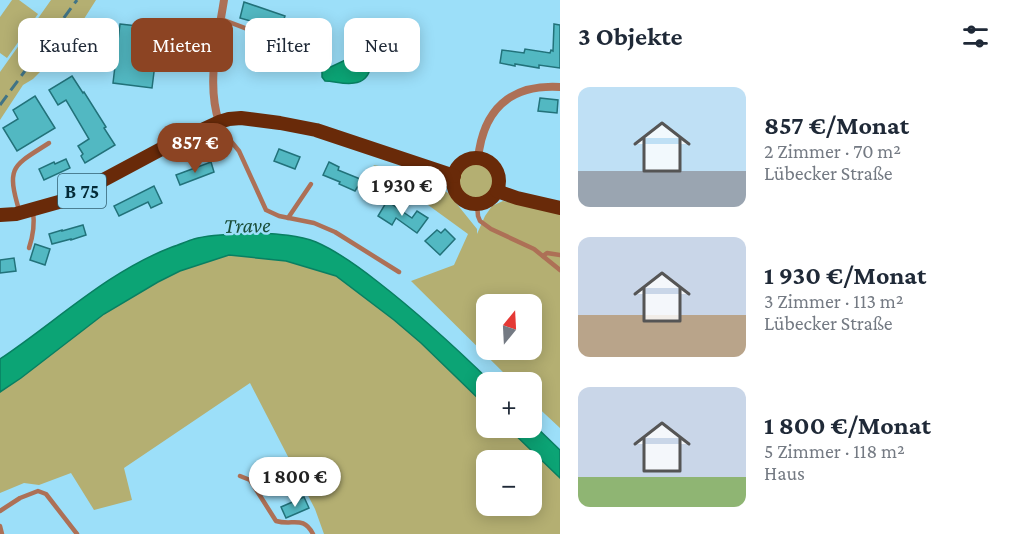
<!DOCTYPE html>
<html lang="de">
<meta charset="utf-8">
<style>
body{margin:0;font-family:"Crimson Pro",serif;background:#f6f6f7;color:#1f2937;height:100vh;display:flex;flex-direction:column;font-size:22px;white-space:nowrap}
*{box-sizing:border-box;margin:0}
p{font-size:20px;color:#747a83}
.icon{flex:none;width:33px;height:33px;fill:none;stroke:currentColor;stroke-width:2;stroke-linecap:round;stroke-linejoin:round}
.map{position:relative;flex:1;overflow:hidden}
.details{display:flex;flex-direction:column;background:#fff;width:450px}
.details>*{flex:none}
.banner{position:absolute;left:18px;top:18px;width:452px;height:54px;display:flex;gap:12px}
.needle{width:39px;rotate:18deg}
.controls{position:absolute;left:476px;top:294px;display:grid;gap:12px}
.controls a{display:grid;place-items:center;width:66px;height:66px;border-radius:12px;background:#fff;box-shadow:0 3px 15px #0003;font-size:30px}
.price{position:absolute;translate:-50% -51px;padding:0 14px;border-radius:21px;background:#fff;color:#222;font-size:20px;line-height:39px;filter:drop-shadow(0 2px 3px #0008)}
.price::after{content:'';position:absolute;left:50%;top:36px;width:18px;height:14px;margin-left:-9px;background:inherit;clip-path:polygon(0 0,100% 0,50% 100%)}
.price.current{background:#8c4423;color:#fff}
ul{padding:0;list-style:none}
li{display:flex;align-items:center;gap:18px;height:150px;padding:0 18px}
li span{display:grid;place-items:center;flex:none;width:168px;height:120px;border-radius:12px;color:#555}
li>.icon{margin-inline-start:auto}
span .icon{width:72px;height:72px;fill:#fffc;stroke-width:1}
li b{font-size:26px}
h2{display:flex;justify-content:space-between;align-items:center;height:72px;padding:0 18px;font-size:26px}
.tag{padding:0 21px;border-radius:12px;background:#fff;box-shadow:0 3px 15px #0003;font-size:21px;line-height:54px}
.tag.current{background:#8c4423;color:#fff}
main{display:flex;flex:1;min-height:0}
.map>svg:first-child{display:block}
.green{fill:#b4af72;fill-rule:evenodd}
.water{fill:#0ca475;stroke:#097f62;stroke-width:1.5}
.building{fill:#52b8c2;stroke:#22727a;stroke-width:1.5}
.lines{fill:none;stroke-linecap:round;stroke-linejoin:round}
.lane{stroke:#ad7056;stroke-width:4.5}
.street{stroke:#ad7056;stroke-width:8}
.primary{stroke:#692a09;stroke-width:14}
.rail{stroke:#417486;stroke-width:3;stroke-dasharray:12 6;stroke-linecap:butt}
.labels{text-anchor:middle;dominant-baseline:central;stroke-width:5;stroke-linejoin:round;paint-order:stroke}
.shield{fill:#9cdff9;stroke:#316071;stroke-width:1.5}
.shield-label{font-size:20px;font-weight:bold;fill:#032a37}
.water-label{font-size:22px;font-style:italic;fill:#1a4e39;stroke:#9cdff9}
</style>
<main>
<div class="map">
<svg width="560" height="534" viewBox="0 0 560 534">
<rect width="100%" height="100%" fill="#9cdff9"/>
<g class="green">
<polygon points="12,0 19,0 38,14 7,58 0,53 0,17"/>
<polygon points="51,0 96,0 68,44 33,79 23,85 0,120 0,72"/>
<circle cx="477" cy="182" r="18"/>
<path d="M 373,165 L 410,171 L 448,193 L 477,229 L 477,234 L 485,216 L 492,206 L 503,201 L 560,213 L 560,428 L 531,401 L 531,382 L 513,382 L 411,281 L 454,265 L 468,234 ZM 486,304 L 531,304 L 531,350 L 486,350 Z"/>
<path d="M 229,255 L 286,261 L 336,276 L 394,320 L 421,343 L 486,406 L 486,428 L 508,428 L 560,478 L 560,534 L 324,534 L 315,509 L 250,383 L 124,468 L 132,500 L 94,510 L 71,473 L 39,485 L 24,483 L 0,493 L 0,392 L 21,378 L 104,314 L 158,282 L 180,271 ZM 486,460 L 531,460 L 531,506 L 486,506 Z"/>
</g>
<g class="water">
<path d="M 358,54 C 376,60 372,81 354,83 C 345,85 334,81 325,81 L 322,77 L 322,71 Z"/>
<path d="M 258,233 C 277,234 298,235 316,242 C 339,252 359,267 378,282 C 418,313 455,347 491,382 L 486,382 L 486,406 L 421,343 L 394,320 L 336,276 L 286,261 L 229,255 L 180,271 L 158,282 L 104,314 L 21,378 L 0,392 L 0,359 C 57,321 107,272 172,247 C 179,245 187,241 194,239 C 211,234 239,234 258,233 Z"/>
<polygon points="531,422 560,450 560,478 508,428 531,428"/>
</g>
<g class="building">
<polygon points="244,2 285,16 281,28 254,20 254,22 240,18"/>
<polygon points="120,24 155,28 151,64 155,64 152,88 113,83"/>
<polygon points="554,24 560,25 560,68 539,65 539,68 515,64 515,66 500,63 502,50 524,53 525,49 550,53 551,50 553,51"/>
<polygon points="72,76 83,93 84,92 106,127 104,128 115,145 85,163 81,156 83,154 78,146 89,139 66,100 58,105 49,90"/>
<polygon points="35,96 55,128 17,151 3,128 18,119 13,110"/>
<polygon points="540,98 558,100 557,113 538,111"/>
<polygon points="279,149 300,157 295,169 274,161"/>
<polygon points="66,159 70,168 44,180 39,169 54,162 55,164"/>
<polygon points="211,162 214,172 180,185 176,175"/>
<polygon points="329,162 339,167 338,170 370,183 371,181 386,191 379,201 358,186 355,191 339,184 340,182 323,175"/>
<polygon points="154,186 162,203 151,208 148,202 119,216 114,206"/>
<polygon points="387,201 412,218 417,211 428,218 417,233 396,218 392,225 378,216"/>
<polygon points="83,225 86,235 71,240 71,239 52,244 49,234 62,230 62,231"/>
<polygon points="445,229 455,239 440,255 425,241 437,230 441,233"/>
<polygon points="35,244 50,249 45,265 30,260"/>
<polygon points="14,258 16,271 0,273 0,260"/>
<polygon points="304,497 309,508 286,518 281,507"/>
</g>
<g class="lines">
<g class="lane">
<polyline points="221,19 258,33"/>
<polyline points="220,124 225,134 239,151 266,210 279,216 314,223 335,232 399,272"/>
<polyline points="477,204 478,216 480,221 491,229 534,249 560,270"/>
<path d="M 19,210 C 6,166 13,166 49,143"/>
<polyline points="288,218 311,184"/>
<path d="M 29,248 C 33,236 35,225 33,212"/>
<polyline points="543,256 547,253 560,255"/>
<path d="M 240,476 L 250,480 L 276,521 C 293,526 303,515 313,534"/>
<polyline points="0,511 20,498 38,491 46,494 77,534"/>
<polyline points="0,526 2,534"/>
</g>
<g class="street">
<path d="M 219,122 C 206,83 218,39 224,0"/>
<path d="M 478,159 C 483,110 510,84 560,87"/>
</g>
<g class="primary">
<circle cx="476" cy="181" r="23"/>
<polyline points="497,191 517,198 560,208"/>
<polyline points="0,215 16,214 66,200 165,147 219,122 229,119 241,118 280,123 316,130 454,176"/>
</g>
<polyline class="rail" points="0,105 77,0"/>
</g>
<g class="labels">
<rect class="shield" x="58" y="174" width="48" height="34" rx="4.5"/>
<g class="shield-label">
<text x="82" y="191">B 75</text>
</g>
<g class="water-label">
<text transform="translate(247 225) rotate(-1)">Trave</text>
</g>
</g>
</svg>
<div class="controls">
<a><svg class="needle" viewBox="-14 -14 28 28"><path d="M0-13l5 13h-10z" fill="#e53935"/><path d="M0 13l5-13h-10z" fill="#747a83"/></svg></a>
<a>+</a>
<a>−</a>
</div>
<b class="price current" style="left:195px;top:174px">857 €</b>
<b class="price" style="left:402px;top:217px">1 930 €</b>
<b class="price" style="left:295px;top:508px">1 800 €</b>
<div class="banner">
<a class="tag">Kaufen</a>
<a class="tag current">Mieten</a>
<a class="tag">Filter</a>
<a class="tag">Neu</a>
</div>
</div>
<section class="details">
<h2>3 Objekte<svg class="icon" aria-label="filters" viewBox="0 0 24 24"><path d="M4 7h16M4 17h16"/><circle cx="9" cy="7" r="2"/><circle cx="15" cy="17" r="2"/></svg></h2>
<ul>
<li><span style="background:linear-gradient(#bfe0f5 70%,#9aa5b1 0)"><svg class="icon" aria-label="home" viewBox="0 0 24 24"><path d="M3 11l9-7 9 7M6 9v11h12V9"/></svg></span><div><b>857 €/Monat</b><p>2 Zimmer · 70 m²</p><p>Lübecker Straße</p></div></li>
<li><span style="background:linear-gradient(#c9d6e8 65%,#b9a48a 0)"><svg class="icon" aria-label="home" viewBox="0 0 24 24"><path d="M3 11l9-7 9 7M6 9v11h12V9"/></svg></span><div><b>1 930 €/Monat</b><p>3 Zimmer · 113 m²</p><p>Lübecker Straße</p></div></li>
<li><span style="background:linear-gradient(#c9d6e8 75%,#8fb573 0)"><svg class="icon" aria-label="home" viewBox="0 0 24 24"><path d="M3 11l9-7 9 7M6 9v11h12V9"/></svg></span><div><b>1 800 €/Monat</b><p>5 Zimmer · 118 m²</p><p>Haus</p></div></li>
</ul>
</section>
</main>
